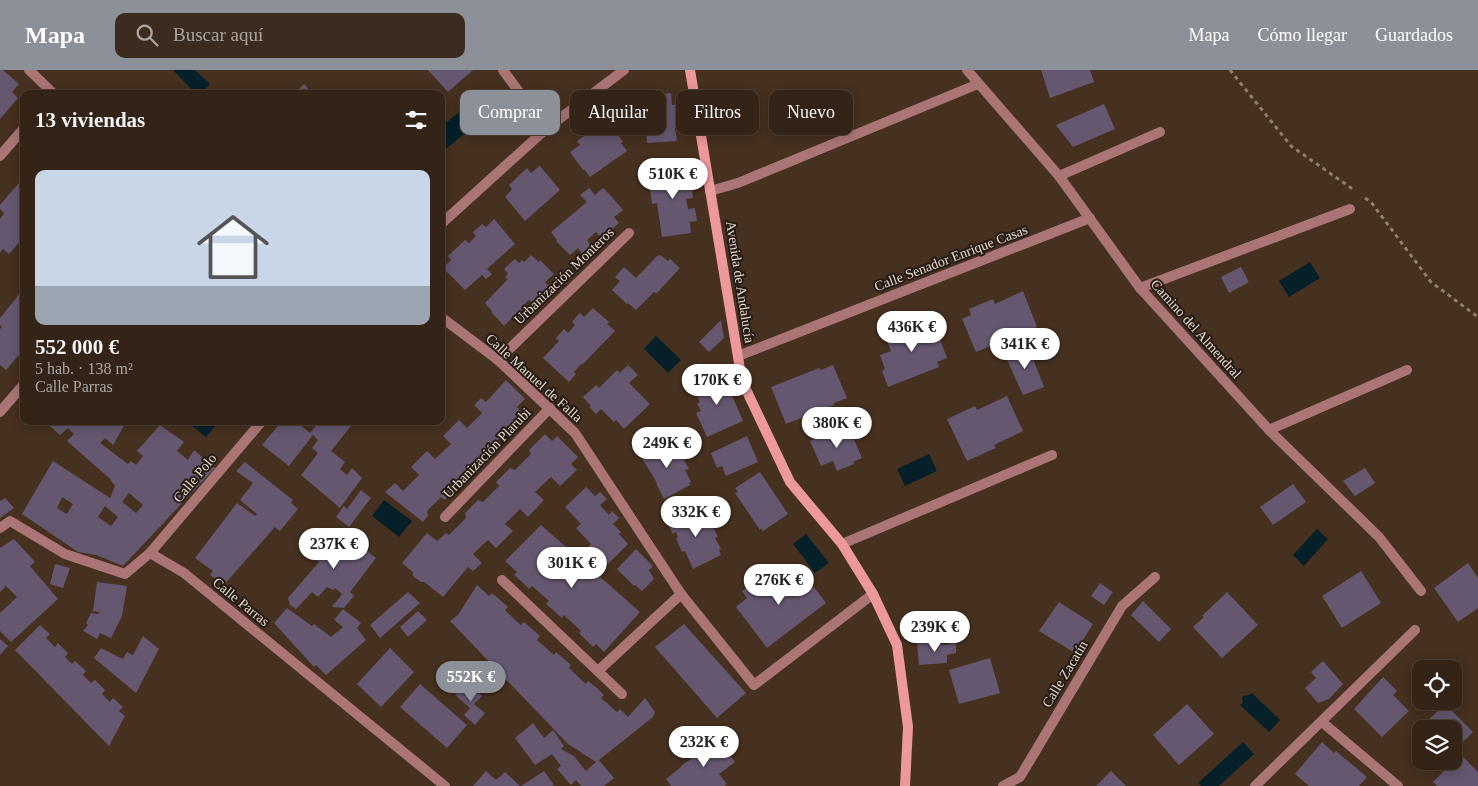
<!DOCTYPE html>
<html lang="es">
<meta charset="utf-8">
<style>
body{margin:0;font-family:"Times New Roman",serif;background:#3c2c20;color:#f1f3f6;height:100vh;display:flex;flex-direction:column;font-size:19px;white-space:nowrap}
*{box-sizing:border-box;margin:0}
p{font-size:16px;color:#a9a4a1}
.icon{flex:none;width:28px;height:28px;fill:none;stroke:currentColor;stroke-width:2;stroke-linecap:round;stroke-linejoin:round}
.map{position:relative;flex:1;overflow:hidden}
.sheet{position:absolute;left:20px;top:20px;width:425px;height:335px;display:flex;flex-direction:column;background:#342417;border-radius:10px;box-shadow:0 2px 12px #0003,0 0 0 1px #4e4136}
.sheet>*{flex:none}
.banner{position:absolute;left:460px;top:20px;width:475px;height:45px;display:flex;gap:10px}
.tools{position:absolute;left:1412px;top:590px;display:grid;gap:10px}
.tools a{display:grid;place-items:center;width:50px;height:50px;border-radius:10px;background:#342417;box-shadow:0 2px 12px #0003,0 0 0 1px #4e4136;font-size:25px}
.price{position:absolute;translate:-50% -42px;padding:0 11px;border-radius:18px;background:#fff;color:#222;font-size:16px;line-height:32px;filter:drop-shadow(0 1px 2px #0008)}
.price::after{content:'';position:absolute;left:50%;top:30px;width:15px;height:11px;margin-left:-8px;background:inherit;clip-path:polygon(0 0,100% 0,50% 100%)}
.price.selected{background:#8c9099;color:#fff}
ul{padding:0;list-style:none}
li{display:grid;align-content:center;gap:10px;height:265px;padding:0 15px}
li+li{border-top:1px solid #4e4136}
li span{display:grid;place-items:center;height:155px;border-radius:10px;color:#555}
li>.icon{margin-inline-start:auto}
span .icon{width:90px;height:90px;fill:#fffc;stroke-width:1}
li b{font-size:21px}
h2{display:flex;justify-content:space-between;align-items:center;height:60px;padding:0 15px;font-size:21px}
.tag{padding:0 18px;border-radius:10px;background:#342417;box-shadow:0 2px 12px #0003,0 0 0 1px #4e4136;font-size:18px;line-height:45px}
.tag.selected{background:#8c9099;color:#fff}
header{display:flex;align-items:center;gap:30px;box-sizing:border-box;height:70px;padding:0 25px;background:#8c9099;color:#fff}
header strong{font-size:24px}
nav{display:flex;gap:28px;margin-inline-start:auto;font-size:18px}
.search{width:350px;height:45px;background:#3c2c20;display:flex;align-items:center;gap:12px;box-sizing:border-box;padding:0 18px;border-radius:10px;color:#a9a4a1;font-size:19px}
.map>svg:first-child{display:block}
.water{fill:#052029}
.building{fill:#64576f;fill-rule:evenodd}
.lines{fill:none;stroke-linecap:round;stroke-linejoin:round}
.path{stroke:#8f7d6e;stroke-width:3;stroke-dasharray:4 4;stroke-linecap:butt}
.street{stroke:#ab7576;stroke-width:10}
.secondary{stroke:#ed989a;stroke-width:10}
.labels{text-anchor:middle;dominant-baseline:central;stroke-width:4;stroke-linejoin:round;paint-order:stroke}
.street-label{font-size:14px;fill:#e6d8cd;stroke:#251b13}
</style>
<header>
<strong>Mapa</strong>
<div class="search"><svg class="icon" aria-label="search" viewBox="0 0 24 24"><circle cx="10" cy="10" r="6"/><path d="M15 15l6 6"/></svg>Buscar aquí</div>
<nav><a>Mapa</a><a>Cómo llegar</a><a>Guardados</a></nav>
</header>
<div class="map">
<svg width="1478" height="716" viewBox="0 0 1478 716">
<rect width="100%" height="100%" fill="#46301f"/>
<g class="water">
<polygon points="173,0 195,0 210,14 200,24 196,24"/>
<polygon points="463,39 476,54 446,79 441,74 441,57"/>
<polygon points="1310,192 1320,208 1289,227 1279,211"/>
<polygon points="656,266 681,290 668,303 644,279"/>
<polygon points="186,351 219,351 206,367"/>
<polygon points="929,384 937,401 905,416 897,399"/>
<polygon points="384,430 412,451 399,467 372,446"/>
<polygon points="1317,459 1328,469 1304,496 1293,485"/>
<polygon points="806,464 829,493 815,503 793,474"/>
<polygon points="1252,623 1280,650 1269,662 1240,635 1243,632 1242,629 1243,626 1249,625"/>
<polygon points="1243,672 1254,684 1219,716 1201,716 1198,713"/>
</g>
<g class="building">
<polygon points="0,0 3,0 19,14 12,22 18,28 0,49"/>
<polygon points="428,0 473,0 448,22"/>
<polygon points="1041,0 1090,0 1094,12 1050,28"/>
<polygon points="304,14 313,24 294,24"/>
<polygon points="671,23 672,35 680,34 682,52 683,58 675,58 677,71 647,73 646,63 641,63 638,41 643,40 642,29 650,28 650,25"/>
<polygon points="1104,34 1115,59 1073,77 1056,55"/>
<polygon points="610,54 623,72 621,73 627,81 590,107 584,99 583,100 570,82 580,75 577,71 596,57 599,61"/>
<polygon points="680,94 682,105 690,103 693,128 686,129 688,139 695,138 697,151 690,152 691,163 662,167 657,133 652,134 649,111 654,111 652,100 655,99 655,98"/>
<polygon points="540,96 560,120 525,151 505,127 512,119 509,115 527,98 531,103"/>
<polygon points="24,107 24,167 9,184 3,179 0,183 0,149 4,143 0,139 0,135"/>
<polygon points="589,118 595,125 603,118 611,126 623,140 614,147 619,153 601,168 596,162 587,170 592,176 582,184 578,178 570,185 556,171 557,170 551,162 587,132 580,125"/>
<polygon points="494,149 515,174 487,199 492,204 486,209 482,205 465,220 443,198 451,190 448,186 465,170 469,173 476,166 473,162 482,154 486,157"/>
<polygon points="531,185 539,192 540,190 554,204 545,212 551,218 534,235 529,230 521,237 527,243 518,252 513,247 504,256 491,242 492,241 485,233 508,209 505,207 508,204 504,199 515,189 519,193 522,190 524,192"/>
<polygon points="660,185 668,191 670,189 680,198 657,223 654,222 636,240 628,233 627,234 612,220 620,211 615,207 624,197 636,208 657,186"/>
<polygon points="1241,197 1249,212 1229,223 1221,207"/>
<polygon points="1023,221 1037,257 976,282 962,249 971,245 969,239 993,229 995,234"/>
<polygon points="21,222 24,224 24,279 6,300 0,295 0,259 2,257 0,255 0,248"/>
<polygon points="593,238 609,252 607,254 615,261 582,295 581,294 574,302 576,304 569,312 543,288 559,271 556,268 564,259 568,263 575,255 572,252 576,247 580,243 584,247"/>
<polygon points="932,249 947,288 937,292 939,297 888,317 882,301 885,299 880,285 891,281 885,266"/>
<polygon points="721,250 724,268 709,282 699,272"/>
<polygon points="1028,276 1044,317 1023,325 1005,285"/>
<polygon points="628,295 638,305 629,313 650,334 624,359 616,350 614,352 601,339 596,344 589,337 591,336 583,327 596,315 599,318 617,300 620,303"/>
<polygon points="833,295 847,328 834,333 834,335 786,354 771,317 819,298 821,300"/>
<polygon points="723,305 743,351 707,367 696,343 701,341 697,333 700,333 695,320 697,319 696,316"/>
<polygon points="506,310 525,329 517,337 522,343 514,352 519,358 510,367 504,364 489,379 490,385 478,398 477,396 474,398 472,396 456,412 459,414 446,429 444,430 441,427 427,441 428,446 423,452 385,422 395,413 403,421 419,405 411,397 427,381 435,389 451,374 443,366 459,350 467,358 482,343 474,335 481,328 486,332"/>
<polygon points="1007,326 1023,361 994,375 996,378 967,391 947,349 975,336 977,340"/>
<path d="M 44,351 L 127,351 L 113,375 L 105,368 L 100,373 L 128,394 L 131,391 L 136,395 L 143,386 L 137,381 L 160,355 L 184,372 L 177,381 L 188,390 L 194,380 L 215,398 L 123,496 L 96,485 L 78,482 L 22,444 L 53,391 L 110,428 L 115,416 L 109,408 L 67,371 L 74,364 L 68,358 L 60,365 ZM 129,423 L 143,435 L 136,443 L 122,432 ZM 62,427 L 73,434 L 67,444 L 57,438 ZM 105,436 L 118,447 L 111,456 L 98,447 Z"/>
<polygon points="282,351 295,351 310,363 319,351 355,351 331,381 345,392 340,399 347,405 352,398 362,408 340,438 301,405 318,383 312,378 318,370 313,365 289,396 262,375"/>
<polygon points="848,355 862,388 853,392 854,394 837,401 833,391 821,396 810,371"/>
<polygon points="545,364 552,371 557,366 578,387 571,394 577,400 560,416 551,407 535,422 544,430 528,447 520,439 505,454 513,461 496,478 488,470 473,484 482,493 473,501 468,497 443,527 424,512 421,512 413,506 413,502 402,493 427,463 437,471 446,463 449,465 466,448 465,443 478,430 483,432 499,416 496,412 510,398 515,400 531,384 529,380"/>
<polygon points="747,366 758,392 726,406 722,396 717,398 711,383"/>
<polygon points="667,370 669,375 672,373 677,384 680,383 689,399 685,400 691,412 689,413 690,415 664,429 656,413 657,413 640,385"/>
<polygon points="245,392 293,430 291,433 298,439 280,461 275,457 224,515 210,505 213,501 195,488 237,433 255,446 257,444 240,430 253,413 236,401"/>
<polygon points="1365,398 1375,413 1355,426 1343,411"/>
<polygon points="760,402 788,444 763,461 761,458 760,460 735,423 738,422 735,418"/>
<polygon points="1293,414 1306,432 1273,455 1260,437"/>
<polygon points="586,417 595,426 600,422 607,429 600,435 609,445 612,441 619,448 613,454 621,462 619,464 628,474 608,494 607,493 604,495 587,478 591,474 576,458 581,454 565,437"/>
<polygon points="361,420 371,428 349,457 336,447 344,436 347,439"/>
<polygon points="5,428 14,438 0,448 0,431"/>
<polygon points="698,439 700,443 703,441 707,452 710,451 718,467 715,468 721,479 719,480 721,485 693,499 685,481 682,482 676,469 678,467 676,462 673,464 667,453"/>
<polygon points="541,455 640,542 604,582 596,574 593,577 579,563 581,561 564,545 562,548 546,534 549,531 532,516 529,519 521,511 514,505 517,502 505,491"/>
<polygon points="327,458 339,467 328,482 333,485 344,470 348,473 351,468 376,488 350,522 354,526 344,538 332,537 342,524 335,518 333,520 327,517 318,527 312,522 296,539 290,535 288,528 319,492 308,484"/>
<polygon points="14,469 35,492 30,496 58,529 11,572 0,561 0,543 17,527 6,516 0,522 0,478"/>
<polygon points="636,479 653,496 649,500 654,509 642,521 635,515 634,516 617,499"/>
<polygon points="1468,493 1478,508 1478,538 1458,552 1434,518"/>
<polygon points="55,494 70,498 63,518 50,514"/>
<polygon points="801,500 826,533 767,578 736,537 747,528 742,521 756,510 758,513 773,502 783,515"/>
<polygon points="1361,501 1381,533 1342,558 1322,526"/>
<polygon points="97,512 127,516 122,546 111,568 100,563 97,569 83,561 88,555 86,553 91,543 98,544 100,542 93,541"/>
<polygon points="1100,513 1113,522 1104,535 1091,526"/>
<polygon points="477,515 489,526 492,523 508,537 505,540 513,548 521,555 524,552 540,566 537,570 554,585 556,582 571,595 569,598 586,614 588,611 597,618 604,625 601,628 617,642 620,639 628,647 645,628 655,642 653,647 599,690 614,708 604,716 581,716 576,710 571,715 557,699 561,696 552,684 535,695 515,668 533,653 544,668 553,660 564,676 561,679 574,686 586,701 596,692 568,674 450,551 458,545"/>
<polygon points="408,522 420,533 380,568 370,555"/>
<polygon points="1227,522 1258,555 1222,588 1193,557 1204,547 1202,546"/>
<polygon points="1143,531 1171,559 1159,572 1131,545"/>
<polygon points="1059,532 1093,554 1075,583 1039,561"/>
<polygon points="287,538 312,556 314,554 331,567 343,557 334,550 343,539 361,553 357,558 366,570 326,605 316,595 314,597 274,553"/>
<polygon points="418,541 427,550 408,567 400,557"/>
<polygon points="684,554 746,623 717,648 655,577"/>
<polygon points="40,555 50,564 46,568 55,577 58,573 68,583 65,587 72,594 75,591 86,601 83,605 91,613 95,610 105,620 102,624 110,632 113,628 123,637 119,641 125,646 109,676 15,580"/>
<polygon points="143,566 159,579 136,623 94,588 101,578 123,589 127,582 133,585"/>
<polygon points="0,569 8,576 0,585"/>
<polygon points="917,572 945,575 956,572 956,583 947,585 947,593 919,595"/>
<polygon points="390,578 414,602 381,637 357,614"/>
<polygon points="990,588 1000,623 959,634 949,600"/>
<polygon points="1323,591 1343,614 1329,629 1318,633 1305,618 1316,608 1311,602"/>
<polygon points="1383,607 1397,621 1393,625 1409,641 1382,667 1354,639"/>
<polygon points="466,612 482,626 474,634 485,643 475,655 464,645 470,638 455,625"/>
<polygon points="420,614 467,655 447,678 400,637"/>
<polygon points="1187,634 1214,664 1179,695 1153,665"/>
<polygon points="1445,634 1473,662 1463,672 1454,662 1454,659 1424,659 1422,656"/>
<polygon points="718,670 735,692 719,704 727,714 724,716 671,716 666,709 681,697 681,696"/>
<polygon points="1322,672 1334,683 1336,681 1367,707 1359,716 1309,716 1295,704"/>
<polygon points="1454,678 1478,702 1478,716 1437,716 1433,712 1448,697 1442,691 1454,691"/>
<polygon points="486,701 496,710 505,702 520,716 473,716"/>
<polygon points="544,701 554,715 552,716 521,716"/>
<polygon points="1111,701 1126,716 1096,716"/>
</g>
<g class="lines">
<g class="path">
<polyline points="1230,0 1291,76 1354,120"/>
<polyline points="1365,128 1371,132 1431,212 1478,247"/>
</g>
<g class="street">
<polyline points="29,0 54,24"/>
<polyline points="503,0 546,59"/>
<polyline points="967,0 1059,106 1140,218 1269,360 1379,467 1421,521"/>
<polyline points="0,86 24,58"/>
<polyline points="1059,106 1160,62"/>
<polyline points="710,121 738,113 978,14"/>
<polyline points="441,154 546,59 624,0"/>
<polyline points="1140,218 1350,139"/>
<polyline points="441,247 498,290 575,363 681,524 754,615 873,524"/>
<polyline points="738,286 1090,148"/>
<polyline points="498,290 629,163"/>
<polyline points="0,342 24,314"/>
<polyline points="1269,360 1407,300"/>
<polyline points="445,447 550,338"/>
<polyline points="0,458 10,451 65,484 125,504 150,483 262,351"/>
<polyline points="842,474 1052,385"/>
<polyline points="150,483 184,503 445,716"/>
<polyline points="502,510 622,624"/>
<polyline points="598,601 681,524"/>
<polyline points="1322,652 1398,716"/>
<polyline points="1003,716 1020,707 1122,536 1155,507"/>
<polyline points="1255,716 1415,560"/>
</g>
<polyline class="secondary" points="690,0 742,311 790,412 842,474 873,524 897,575 908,657 905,716"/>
</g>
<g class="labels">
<g class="street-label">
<text transform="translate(951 188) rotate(-21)">Calle Senador Enrique Casas</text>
<text transform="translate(564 206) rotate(-44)">Urbanización Monteros</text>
<text transform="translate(740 212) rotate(81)">Avenida de Andalucía</text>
<text transform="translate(1196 259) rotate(48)">Camino del Almendral</text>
<text transform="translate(534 308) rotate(42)">Calle Manuel de Falla</text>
<text transform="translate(487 383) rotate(-46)">Urbanización Plarubi</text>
<text transform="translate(195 408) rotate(-50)">Calle Polo</text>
<text transform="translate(241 532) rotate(39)">Calle Parras</text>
<text transform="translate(1065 604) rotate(-59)">Calle Zacatín</text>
</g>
</g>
</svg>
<div class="tools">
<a><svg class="icon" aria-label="locate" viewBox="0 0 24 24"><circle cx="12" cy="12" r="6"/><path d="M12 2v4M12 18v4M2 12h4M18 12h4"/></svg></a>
<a><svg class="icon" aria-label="layers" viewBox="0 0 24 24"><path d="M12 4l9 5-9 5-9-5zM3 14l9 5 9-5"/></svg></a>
</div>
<b class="price" style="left:673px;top:130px">510K €</b>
<b class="price" style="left:912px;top:283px">436K €</b>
<b class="price" style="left:1025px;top:300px">341K €</b>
<b class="price" style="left:717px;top:336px">170K €</b>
<b class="price" style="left:837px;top:379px">380K €</b>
<b class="price" style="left:667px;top:399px">249K €</b>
<b class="price" style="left:696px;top:468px">332K €</b>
<b class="price" style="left:334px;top:500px">237K €</b>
<b class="price" style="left:572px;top:519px">301K €</b>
<b class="price" style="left:779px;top:536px">276K €</b>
<b class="price" style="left:935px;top:583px">239K €</b>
<b class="price selected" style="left:471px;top:633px">552K €</b>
<b class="price" style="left:704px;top:698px">232K €</b>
<div class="banner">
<a class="tag selected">Comprar</a>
<a class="tag">Alquilar</a>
<a class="tag">Filtros</a>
<a class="tag">Nuevo</a>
</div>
<section class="sheet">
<h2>13 viviendas<svg class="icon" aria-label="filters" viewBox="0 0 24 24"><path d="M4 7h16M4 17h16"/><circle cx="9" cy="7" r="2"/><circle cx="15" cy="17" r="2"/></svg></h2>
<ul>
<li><span style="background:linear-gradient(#c9d6e8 75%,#9aa5b1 0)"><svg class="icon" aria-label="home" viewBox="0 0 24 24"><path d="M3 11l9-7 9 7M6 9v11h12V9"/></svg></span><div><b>552 000 €</b><p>5 hab. · 138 m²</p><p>Calle Parras</p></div></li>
</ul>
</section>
</div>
